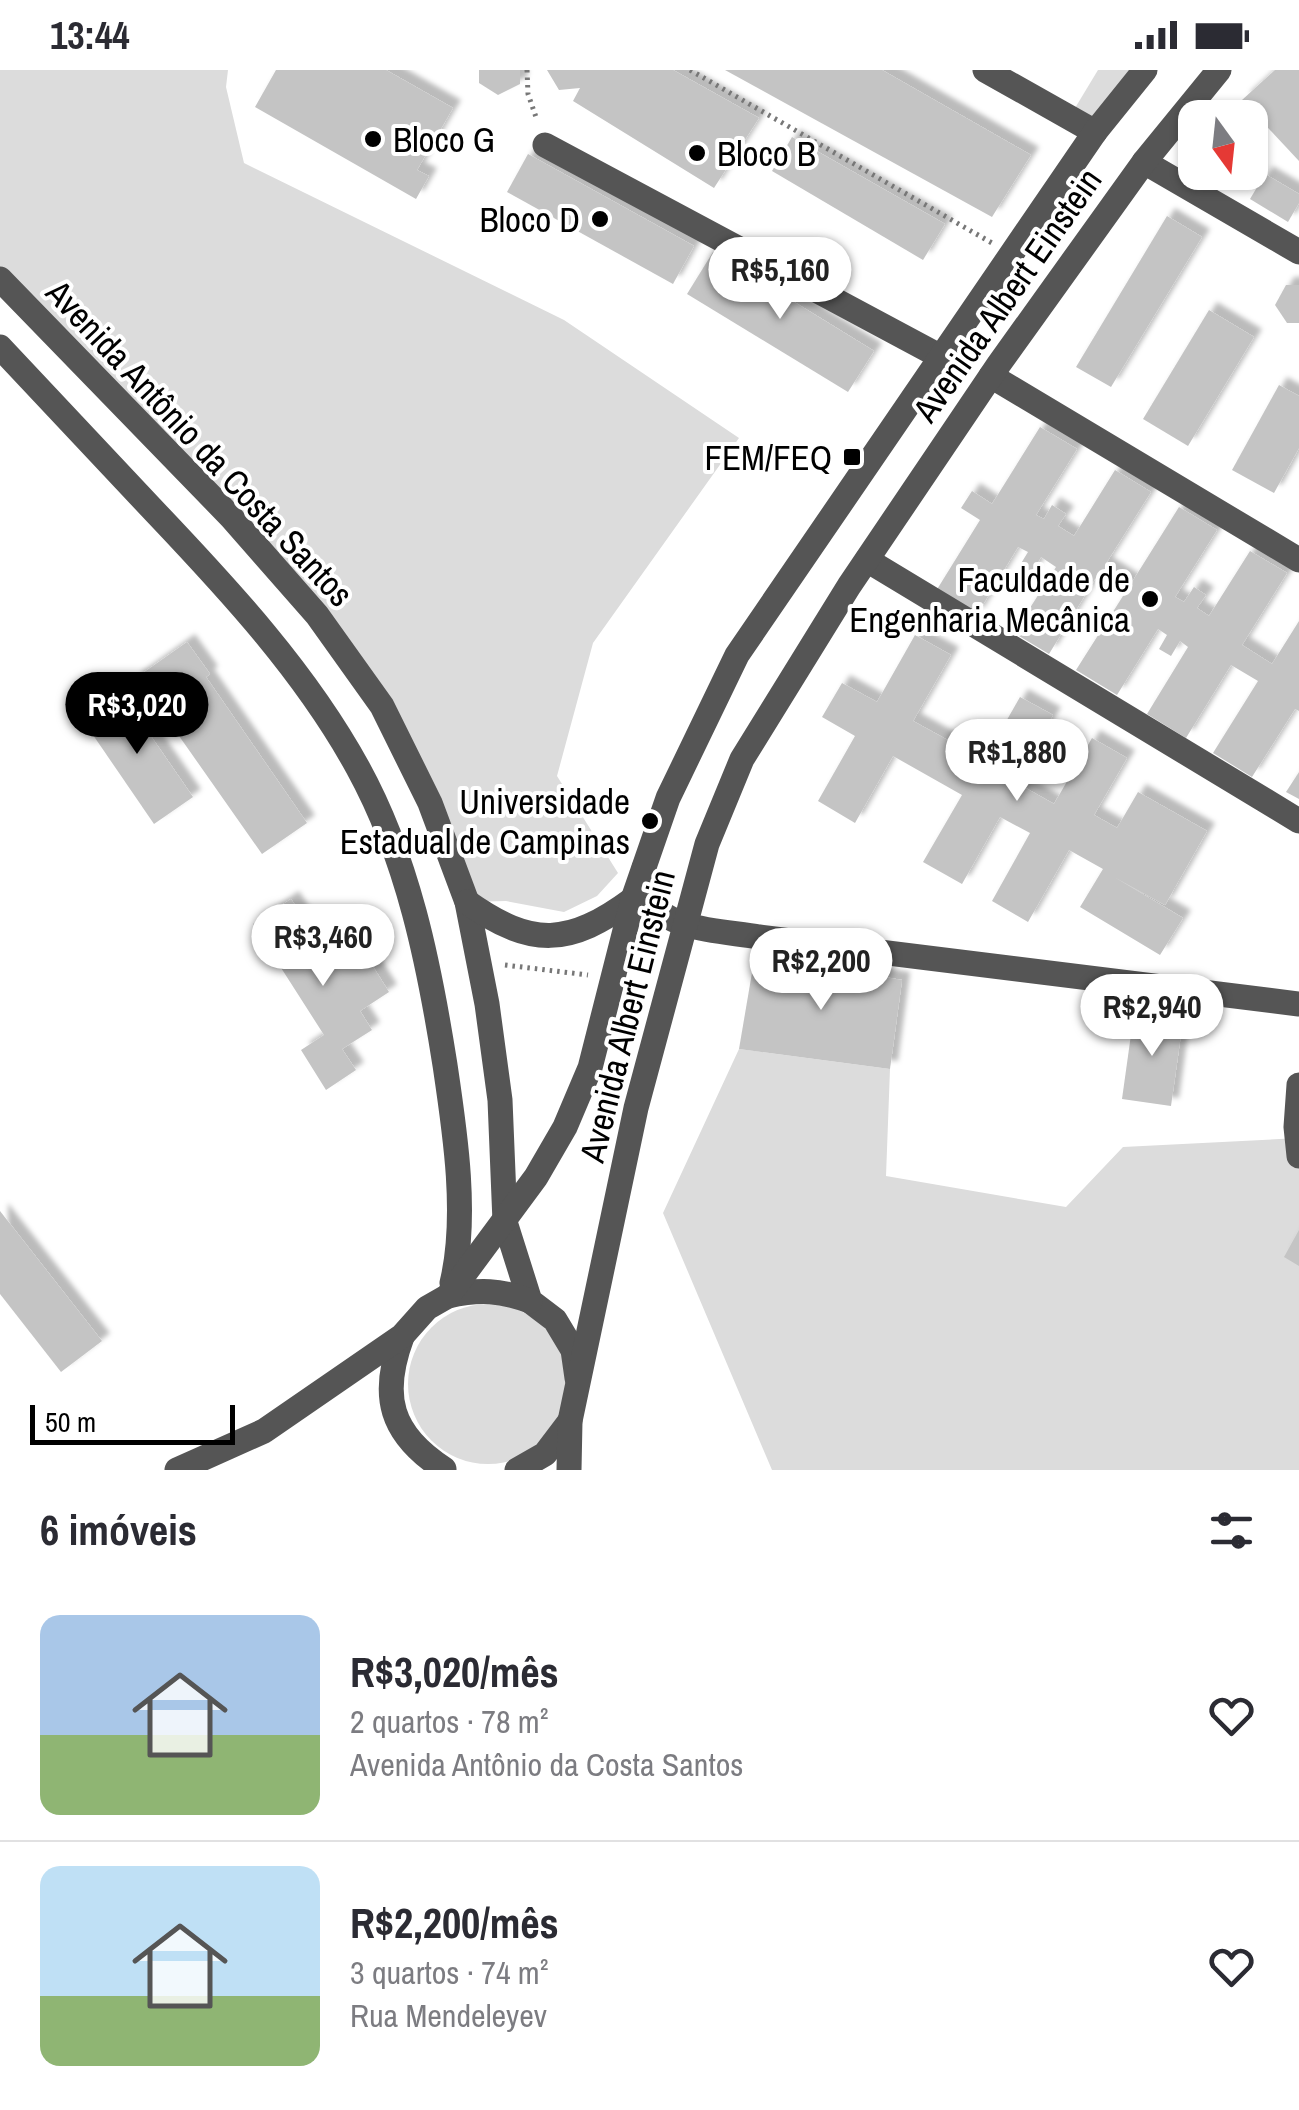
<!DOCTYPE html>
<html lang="pt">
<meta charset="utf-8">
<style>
body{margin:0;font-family:"Archivo Narrow",sans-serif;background:#f2f2f3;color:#2b2b33;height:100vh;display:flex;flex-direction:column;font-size:38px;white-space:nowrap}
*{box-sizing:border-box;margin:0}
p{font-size:32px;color:#7c7c81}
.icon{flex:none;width:55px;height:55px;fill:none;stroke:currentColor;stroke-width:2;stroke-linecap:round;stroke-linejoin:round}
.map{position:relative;height:1400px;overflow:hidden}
.side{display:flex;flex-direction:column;background:#fff;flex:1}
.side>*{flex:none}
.needle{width:65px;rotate:165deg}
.tools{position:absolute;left:1178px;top:30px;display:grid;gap:20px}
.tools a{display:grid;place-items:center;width:90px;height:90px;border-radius:20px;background:#fff;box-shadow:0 2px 8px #0004;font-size:50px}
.scale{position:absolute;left:30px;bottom:25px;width:205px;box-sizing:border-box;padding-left:10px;border:5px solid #000;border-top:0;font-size:28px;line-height:35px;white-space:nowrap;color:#000;-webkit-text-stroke:8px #fff;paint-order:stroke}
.price{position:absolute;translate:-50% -85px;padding:0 22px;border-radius:35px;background:#fff;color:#222;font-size:32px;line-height:65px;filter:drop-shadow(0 2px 5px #0008)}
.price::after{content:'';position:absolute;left:50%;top:60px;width:30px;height:22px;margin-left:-15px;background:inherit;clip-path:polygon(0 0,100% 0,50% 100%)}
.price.current{background:#000;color:#fff}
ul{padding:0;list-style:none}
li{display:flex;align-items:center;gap:30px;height:250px;padding:0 40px}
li+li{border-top:2px solid #e1e1e2}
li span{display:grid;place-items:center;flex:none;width:280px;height:200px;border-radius:20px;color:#555}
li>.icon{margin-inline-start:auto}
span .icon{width:120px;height:120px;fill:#fffc;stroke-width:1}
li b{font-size:42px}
h2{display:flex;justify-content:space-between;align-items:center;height:120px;padding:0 40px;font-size:42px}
.status{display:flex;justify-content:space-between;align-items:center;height:70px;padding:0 50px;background:#fff;direction:ltr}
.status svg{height:28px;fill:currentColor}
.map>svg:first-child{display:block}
.green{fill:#dcdcdc}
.building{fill:#c4c4c4;filter:url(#shadow)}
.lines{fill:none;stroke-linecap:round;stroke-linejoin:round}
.path{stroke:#777;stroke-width:5;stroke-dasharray:2.5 5;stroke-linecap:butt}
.minor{stroke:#555;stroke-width:25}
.poi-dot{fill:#000;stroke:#fff;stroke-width:4}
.labels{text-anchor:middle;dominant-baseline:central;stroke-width:8;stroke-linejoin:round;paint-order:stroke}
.poi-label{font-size:35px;fill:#000;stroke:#fff;text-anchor:end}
.street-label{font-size:35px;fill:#000;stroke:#fff}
</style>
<div class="status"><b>13:44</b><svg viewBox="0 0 49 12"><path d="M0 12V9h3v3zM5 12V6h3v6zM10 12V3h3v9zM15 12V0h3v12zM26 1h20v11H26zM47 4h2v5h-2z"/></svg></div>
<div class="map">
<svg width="1299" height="1400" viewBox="0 0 1299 1400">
<defs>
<filter id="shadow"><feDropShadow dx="8" dy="-8" stdDeviation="2.5" flood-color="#0004"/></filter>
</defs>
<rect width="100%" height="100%" fill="#fff"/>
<g class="green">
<polygon points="0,0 228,0 226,17 244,93 564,250 739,368 593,573 557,706 618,803 597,826 564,842 506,831 467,832 430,733 317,545 0,209"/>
<polygon points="1098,0 1145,0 1095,62 1069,48"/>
<polygon points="739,979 890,999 886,1106 1066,1137 1123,1077 1299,1068 1299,1400 772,1400 663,1143"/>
<circle cx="488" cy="1314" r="80"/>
</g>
<g class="building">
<polygon points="276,0 386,0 453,38 417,100 429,106 416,129 255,37"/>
<polygon points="479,0 520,0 520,14 498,25 479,13"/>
<polygon points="547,0 673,0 759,48 714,118 573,31 580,18 559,20"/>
<polygon points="725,0 882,0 1031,85 992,147"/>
<polygon points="1275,0 1299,0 1299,91 1242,30"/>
<polygon points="792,67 945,154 923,190 772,101"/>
<polygon points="528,84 694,176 673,214 507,122"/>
<polygon points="1265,104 1299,124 1299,133 1288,152 1250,129"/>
<polygon points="1167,146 1202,167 1111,317 1076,297"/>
<polygon points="713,182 874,281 848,322 687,224"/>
<polygon points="1286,215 1299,215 1299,253 1287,253 1275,235"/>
<polygon points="1209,240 1254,267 1188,376 1143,349"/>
<polygon points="1279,315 1299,326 1299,378 1274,423 1232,400"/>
<polygon points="1040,357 1077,379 1036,445 1044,449 1052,435 1066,444 1058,456 1074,466 1115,400 1151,422 1105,495 1132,512 1179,437 1217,460 1175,527 1184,532 1194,517 1206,525 1197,538 1209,546 1250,481 1287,503 1242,575 1272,594 1299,551 1299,641 1295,639 1252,707 1213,683 1258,611 1231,595 1186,668 1147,644 1188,577 1180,571 1171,586 1159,579 1167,565 1158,559 1117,625 1076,600 1123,526 1095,509 1049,584 1014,563 1056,497 1041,487 1032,503 1020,495 1028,482 1018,477 976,546 936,521 980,450 961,438 972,421 992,434"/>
<polygon points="915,565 951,585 913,651 984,690 1020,627 1053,645 1015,712 1054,734 1092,668 1127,688 1094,745 1117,758 1138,722 1207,761 1165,835 1114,807 1183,848 1160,885 1080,837 1103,799 1069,780 1028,852 992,831 1030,763 1000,747 962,814 923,792 962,725 893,686 855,753 818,731 855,666 822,647 842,613 877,632"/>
<polygon points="187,572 210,604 206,607 307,753 262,784 158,636 154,640 133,610"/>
<polygon points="119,620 193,727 154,754 80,646"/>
<polygon points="1299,702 1299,729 1286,722"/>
<polygon points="291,829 333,893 360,876 389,922 360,941 372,960 342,979 356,1000 326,1020 301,980 324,965 253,854"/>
<polygon points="755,885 902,910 890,999 739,979"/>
<polygon points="1134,943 1183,950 1171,1036 1122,1029"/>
<polygon points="0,1141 102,1271 61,1302 0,1224"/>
<polygon points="1299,1160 1299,1196 1284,1187"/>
</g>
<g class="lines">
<g class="path">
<polyline points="527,0 528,24 537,50"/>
<polyline points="690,0 992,173"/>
<polyline points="505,895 588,905"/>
</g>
<g class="minor">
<polyline points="985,0 1095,62"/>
<polyline points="545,75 943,288"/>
<polyline points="1144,92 1299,182"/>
<polyline points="0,209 231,447 317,545 382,636 430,733 467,832 487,934 500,1030 505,1152 530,1231 555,1250 573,1280 577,1308"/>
<path d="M 0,277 C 52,332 104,387 156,443 C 230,521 306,603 358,698 C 408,789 429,893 445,995 C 455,1062 468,1147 452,1213"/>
<polyline points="991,306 1299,490"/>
<polyline points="867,490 1299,751"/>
<path d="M 644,798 C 646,807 646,821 650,829 C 667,862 728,861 759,867 L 1299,934"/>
<path d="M 467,832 C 532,878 569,876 633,829"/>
<polyline points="1299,1015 1296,1057 1299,1086"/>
<path d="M 448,1226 C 479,1219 501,1220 530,1231"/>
<path d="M 402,1267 C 380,1326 390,1364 444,1399"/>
<polyline points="177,1400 264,1361 402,1266 427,1238 448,1226 536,1107 565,1057 590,998 633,829 668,728 737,585 1095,62 1145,0"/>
<polyline points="517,1400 545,1384 570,1351"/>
<polyline points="569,1400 570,1351 636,1038 707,774 742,689 849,516 999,294 1144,92 1219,0"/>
</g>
</g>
<g class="poi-dot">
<circle cx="373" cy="69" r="10"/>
<circle cx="697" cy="83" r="10"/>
<circle cx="600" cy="149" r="10"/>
<rect x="842" y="377" width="20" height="20" rx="5"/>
<circle cx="1150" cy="529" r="10"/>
<circle cx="650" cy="751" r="10"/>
</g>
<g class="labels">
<g class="poi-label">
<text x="393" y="69" text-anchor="start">Bloco G</text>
<text x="717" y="83" text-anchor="start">Bloco B</text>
<text x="580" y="149">Bloco D</text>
<text x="832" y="387">FEM/FEQ</text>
<text x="1130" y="509">Faculdade de<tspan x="1130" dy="40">Engenharia Mecânica</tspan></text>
<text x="630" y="731">Universidade<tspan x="630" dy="40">Estadual de Campinas</tspan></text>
</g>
<g class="street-label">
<text transform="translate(1007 225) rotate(-55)">Avenida Albert Einstein</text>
<text transform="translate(200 373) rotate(47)">Avenida Antônio da Costa Santos</text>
<text transform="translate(627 946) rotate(-76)">Avenida Albert Einstein</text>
</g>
</g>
</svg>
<div class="tools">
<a><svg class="needle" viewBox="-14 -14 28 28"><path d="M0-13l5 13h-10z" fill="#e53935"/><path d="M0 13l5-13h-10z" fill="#7c7c81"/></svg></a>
</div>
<div class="scale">50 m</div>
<b class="price" style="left:780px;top:252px">R$5,160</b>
<b class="price current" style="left:137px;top:687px">R$3,020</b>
<b class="price" style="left:1017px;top:734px">R$1,880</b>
<b class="price" style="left:323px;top:919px">R$3,460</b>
<b class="price" style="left:821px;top:943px">R$2,200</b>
<b class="price" style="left:1152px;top:989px">R$2,940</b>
</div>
<section class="side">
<h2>6 imóveis<svg class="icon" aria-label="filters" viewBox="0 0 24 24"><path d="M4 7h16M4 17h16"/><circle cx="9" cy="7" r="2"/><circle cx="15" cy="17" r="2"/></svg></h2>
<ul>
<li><span style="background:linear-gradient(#a9c7e8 60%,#8fb573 0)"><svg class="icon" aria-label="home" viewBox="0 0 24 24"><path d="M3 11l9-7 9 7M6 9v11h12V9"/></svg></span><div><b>R$3,020/mês</b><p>2 quartos · 78 m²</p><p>Avenida Antônio da Costa Santos</p></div><svg class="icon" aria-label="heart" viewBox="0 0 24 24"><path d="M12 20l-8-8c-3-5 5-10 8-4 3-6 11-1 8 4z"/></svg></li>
<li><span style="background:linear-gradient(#bfe0f5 65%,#8fb573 0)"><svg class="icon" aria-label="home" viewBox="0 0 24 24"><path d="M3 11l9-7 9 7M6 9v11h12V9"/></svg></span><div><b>R$2,200/mês</b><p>3 quartos · 74 m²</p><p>Rua Mendeleyev</p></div><svg class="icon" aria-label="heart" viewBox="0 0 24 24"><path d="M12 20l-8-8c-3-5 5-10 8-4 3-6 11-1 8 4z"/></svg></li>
</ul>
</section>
